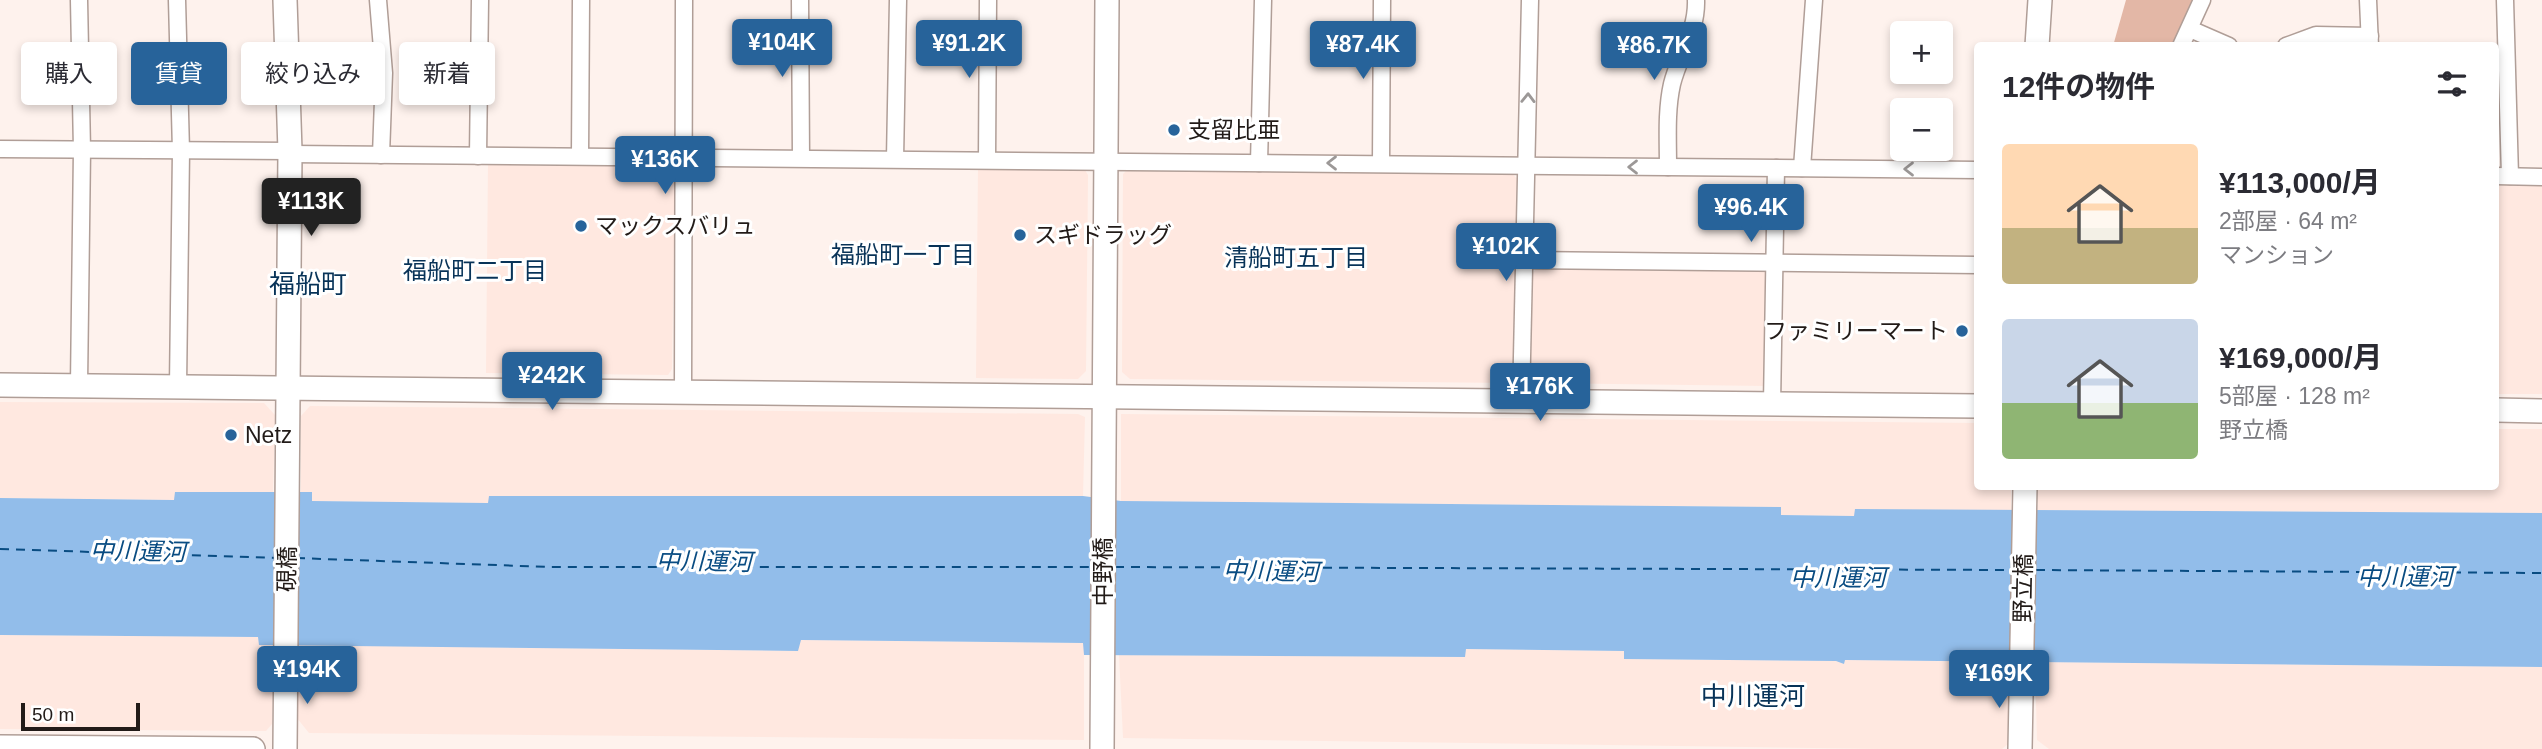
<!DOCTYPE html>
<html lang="ja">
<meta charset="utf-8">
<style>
body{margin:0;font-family:Arial,"Noto Sans JP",sans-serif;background:#f2f2f3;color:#2b2b33;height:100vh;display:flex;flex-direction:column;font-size:26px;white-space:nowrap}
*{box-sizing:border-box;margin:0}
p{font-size:23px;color:#7c7c81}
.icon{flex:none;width:38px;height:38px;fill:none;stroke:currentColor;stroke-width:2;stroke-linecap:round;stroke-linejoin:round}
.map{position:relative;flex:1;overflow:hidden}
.panel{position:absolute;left:1974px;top:42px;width:525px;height:448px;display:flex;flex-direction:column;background:#fff;border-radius:7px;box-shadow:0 4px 10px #0003}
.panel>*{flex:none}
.banner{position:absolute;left:21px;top:42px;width:665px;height:63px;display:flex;gap:14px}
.tools{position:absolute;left:1890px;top:21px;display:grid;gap:14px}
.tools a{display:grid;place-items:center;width:63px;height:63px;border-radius:7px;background:#fff;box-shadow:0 4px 10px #0003;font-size:35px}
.scale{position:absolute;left:21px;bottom:18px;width:119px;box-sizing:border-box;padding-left:7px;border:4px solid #221b18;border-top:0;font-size:19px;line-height:24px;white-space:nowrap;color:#221b18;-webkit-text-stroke:5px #fff;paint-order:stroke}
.price{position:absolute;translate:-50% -60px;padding:0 16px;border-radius:7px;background:#27639a;color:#fff;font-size:23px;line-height:46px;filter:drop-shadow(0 2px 4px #0008)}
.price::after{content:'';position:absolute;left:50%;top:42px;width:21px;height:16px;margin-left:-10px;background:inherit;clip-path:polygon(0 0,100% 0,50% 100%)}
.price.on{background:#222;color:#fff}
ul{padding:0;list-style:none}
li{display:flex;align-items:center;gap:21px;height:175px;padding:0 28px}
li span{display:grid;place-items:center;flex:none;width:196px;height:140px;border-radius:7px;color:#555}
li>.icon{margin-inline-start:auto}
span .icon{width:84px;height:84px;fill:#fffc;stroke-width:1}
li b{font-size:30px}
h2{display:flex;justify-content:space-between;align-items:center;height:84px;padding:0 28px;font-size:30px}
.pill{padding:0 24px;border-radius:7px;background:#fff;box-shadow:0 4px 10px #0003;font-size:24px;line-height:63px}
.pill.on{background:#27639a;color:#fff}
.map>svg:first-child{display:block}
.built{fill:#ffe8e0}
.green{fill:#e3b7a6}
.water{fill:#92bdea}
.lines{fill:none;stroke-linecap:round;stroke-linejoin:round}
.ferry{stroke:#094c82;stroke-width:2;stroke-dasharray:9 7;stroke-linecap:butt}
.street-casing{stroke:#b09e97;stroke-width:19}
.secondary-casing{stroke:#b09e97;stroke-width:26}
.street{stroke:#fff;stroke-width:16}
.secondary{stroke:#fff;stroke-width:23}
.oneway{stroke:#9c9897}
.poi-dot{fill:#27639a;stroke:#fff;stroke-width:2.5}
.labels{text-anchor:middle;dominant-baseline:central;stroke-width:6;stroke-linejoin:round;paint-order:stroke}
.poi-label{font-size:23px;fill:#221b18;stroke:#fff;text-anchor:start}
.street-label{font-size:23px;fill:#221b18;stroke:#fff}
.neighbourhood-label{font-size:24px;fill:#083358;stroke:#fff}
.water-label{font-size:24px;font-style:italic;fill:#094c82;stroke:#fff}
.quarter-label{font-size:26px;fill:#083358;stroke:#fff}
</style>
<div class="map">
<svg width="2542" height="749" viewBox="0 0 2542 749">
<rect width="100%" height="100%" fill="#fef2ed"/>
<g class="built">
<polygon points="488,165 668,166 675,170 672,369 668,375 486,373"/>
<polygon points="978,169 1085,170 1088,175 1086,371 1078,379 976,378"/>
<polygon points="1127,170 1512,174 1521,182 1517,377 1510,383 1130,379 1122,372 1123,174"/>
<polygon points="2496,184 2542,185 2542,394 2496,394"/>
<polygon points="1539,267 1766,269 1767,386 1537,383 1530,376 1532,273"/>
<polygon points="0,402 264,403 275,415 273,493 175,492 175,500 0,498"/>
<polygon points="310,406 1078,414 1085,417 1083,496 489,496 489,503 312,501 312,492 301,492 301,416"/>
<polygon points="1121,414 1977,423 1978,486 2011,487 2011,512 1856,509 1855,516 1781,515 1780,507 1121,501"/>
<polygon points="2496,429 2542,429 2542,513 2038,510 2038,487 2496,486"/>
<polygon points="0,635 259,637 259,645 273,645 272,724 266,731 0,729"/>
<polygon points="800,640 1084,643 1084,740 309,733 297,718 299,645 797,651"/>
<polygon points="1465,649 1624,651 1624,659 1836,661 1844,664 1844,660 2009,662 2008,744 2002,749 1883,749 1123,738 1119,655 1464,657"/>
<polygon points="2035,662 2542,667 2542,749 2049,749 2037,740"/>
</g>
<polygon class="green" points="2126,0 2195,0 2173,45 2113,46"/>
<polygon class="water" points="175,492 312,492 312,501 488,503 489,496 1083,496 1121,501 1781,507 1781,515 1854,516 1855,509 2542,513 2542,667 1845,660 1844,664 1836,661 1624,659 1624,651 1466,649 1465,657 1084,655 1083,643 801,640 798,651 259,645 258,637 0,635 0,498 174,500"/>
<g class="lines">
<g class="ferry">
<polyline points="0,549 277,558"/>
<polyline points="296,558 551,567 1092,567"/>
<polyline points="1115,567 2012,570"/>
<polyline points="2036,570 2542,573"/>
</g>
<g class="street-casing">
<g id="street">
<polyline points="79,0 82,150 79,385"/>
<polyline points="177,0 181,151 178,386"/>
<polyline points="378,0 384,73 381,155"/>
<polyline points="800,0 801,158"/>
<polyline points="2368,0 2370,46"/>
<polyline points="2505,0 2510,176"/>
<polyline points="2190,29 2229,46"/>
<polyline points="2181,46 2202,0"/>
<polyline points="2286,46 2316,35 2370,36"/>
<polyline points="0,149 290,151"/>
<polyline points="290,154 1978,170"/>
<polyline points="478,156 480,0"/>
<polyline points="580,156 581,0"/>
<polyline points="895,159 898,0"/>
<polyline points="987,160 988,0"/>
<polyline points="1259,163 1263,0"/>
<polyline points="1381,163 1382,0"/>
<path d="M 1668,167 C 1668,140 1666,111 1672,84 C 1679,55 1697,32 1696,0"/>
<polyline points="1802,168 1814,0"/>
<polyline points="2496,176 2542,177"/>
<polyline points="1525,260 1978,265"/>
<polyline points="683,392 684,0"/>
<polyline points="1521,401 1530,0"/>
<polyline points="1772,404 1776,168"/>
</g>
</g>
<g class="secondary-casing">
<g id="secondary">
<polyline points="2037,46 2040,0"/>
<polyline points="0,385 1978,406"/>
<polyline points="2496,410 2542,411"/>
<polyline points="0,747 253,749"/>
<polyline points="285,749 290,151 285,0"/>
<polyline points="1102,749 1107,0"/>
<polyline points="2020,749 2025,486"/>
</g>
</g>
<use href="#street" class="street"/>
<use href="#secondary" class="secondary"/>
</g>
<defs><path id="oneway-chevron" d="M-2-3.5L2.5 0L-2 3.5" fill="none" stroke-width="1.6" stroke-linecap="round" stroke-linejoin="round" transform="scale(1.75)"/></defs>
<g class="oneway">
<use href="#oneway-chevron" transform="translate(1528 98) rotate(-89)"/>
<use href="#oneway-chevron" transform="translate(1332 163) rotate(-180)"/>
<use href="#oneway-chevron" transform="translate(1633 167) rotate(-180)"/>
<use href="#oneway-chevron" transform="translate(1909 169) rotate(-180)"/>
</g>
<g class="poi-dot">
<circle cx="1174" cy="130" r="7"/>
<circle cx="581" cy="226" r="7"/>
<circle cx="1020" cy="235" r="7"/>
<circle cx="1962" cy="331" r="7"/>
<circle cx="231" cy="435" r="7"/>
</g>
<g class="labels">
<g class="poi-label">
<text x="1188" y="130">支留比亜</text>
<text x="595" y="226">マックスバリュ</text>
<text x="1034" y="235">スギドラッグ</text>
<text x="1948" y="331" text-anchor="end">ファミリーマート</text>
<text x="245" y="435">Netz</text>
</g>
<g class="street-label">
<text transform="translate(287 569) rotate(-89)">硯橋</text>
<text transform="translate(1103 572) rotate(-90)">中野橋</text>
<text transform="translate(2023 588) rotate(-89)">野立橋</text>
</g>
<g class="neighbourhood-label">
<text x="903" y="254">福船町一丁目</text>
<text x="1296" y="257">清船町五丁目</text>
<text x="475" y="270">福船町二丁目</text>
</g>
<g class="water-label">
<text transform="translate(138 551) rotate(1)">中川運河</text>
<text transform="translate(704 561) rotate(1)">中川運河</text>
<text transform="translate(1271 571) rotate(1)">中川運河</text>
<text x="2405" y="576">中川運河</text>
<text x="1838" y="577">中川運河</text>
</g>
<g class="quarter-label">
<text x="308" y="284">福船町</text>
<text x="1753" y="696">中川運河</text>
</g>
</g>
</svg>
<div class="tools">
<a>+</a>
<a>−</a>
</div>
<div class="scale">50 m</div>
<b class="price" style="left:782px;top:79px">¥104K</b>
<b class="price" style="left:969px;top:80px">¥91.2K</b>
<b class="price" style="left:1363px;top:81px">¥87.4K</b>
<b class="price" style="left:1654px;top:82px">¥86.7K</b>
<b class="price" style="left:665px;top:196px">¥136K</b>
<b class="price on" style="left:311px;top:238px">¥113K</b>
<b class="price" style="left:1751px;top:244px">¥96.4K</b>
<b class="price" style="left:1506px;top:283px">¥102K</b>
<b class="price" style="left:552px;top:412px">¥242K</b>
<b class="price" style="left:1540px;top:423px">¥176K</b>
<b class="price" style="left:307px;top:706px">¥194K</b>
<b class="price" style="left:1999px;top:710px">¥169K</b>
<div class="banner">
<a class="pill">購入</a>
<a class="pill on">賃貸</a>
<a class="pill">絞り込み</a>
<a class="pill">新着</a>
</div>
<section class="panel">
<h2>12件の物件<svg class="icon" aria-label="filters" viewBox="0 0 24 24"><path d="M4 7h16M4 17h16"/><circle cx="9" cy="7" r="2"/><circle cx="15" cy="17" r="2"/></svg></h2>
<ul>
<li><span style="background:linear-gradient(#ffd9b3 60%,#c2b280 0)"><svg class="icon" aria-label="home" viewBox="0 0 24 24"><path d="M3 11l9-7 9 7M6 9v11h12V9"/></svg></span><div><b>¥113,000/月</b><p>2部屋 · 64 m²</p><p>マンション</p></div></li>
<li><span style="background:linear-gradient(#c9d6e8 60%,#8fb573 0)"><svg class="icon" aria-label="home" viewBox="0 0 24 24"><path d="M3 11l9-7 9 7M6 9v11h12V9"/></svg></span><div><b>¥169,000/月</b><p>5部屋 · 128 m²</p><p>野立橋</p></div></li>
</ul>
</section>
</div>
